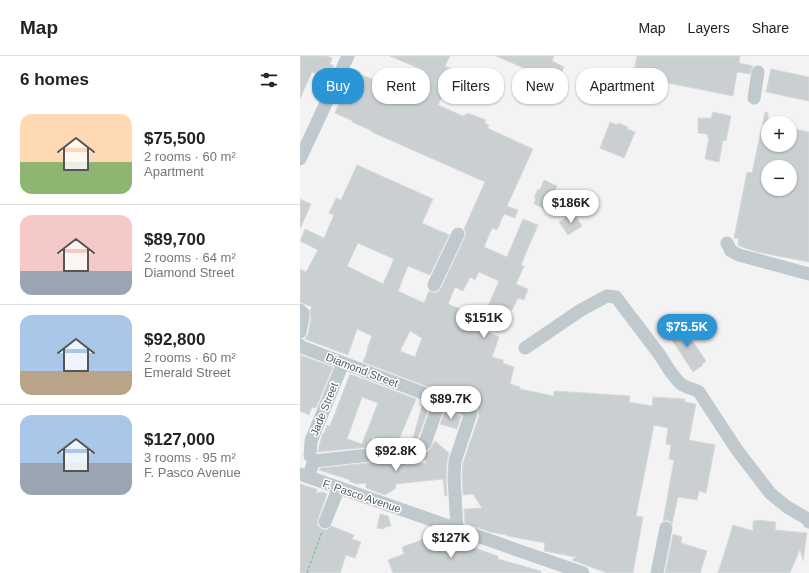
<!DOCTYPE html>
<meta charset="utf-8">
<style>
body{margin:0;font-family:Helvetica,sans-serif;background:#f2f2f2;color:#222;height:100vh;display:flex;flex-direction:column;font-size:15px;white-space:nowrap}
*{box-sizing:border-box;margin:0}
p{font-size:13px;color:#767676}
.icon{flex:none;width:22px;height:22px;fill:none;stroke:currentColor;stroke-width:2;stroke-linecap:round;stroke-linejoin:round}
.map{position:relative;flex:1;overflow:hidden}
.panel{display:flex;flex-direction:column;background:#fff;width:300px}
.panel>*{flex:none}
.top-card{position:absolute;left:12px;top:12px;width:380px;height:36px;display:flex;gap:8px}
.fabs{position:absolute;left:461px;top:60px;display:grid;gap:8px}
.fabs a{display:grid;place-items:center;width:36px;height:36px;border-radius:50%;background:#fff;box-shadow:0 1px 3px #0004;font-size:20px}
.price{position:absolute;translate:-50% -34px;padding:0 9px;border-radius:14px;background:#fff;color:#222;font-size:13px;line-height:26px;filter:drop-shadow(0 1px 2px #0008)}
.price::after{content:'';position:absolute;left:50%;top:24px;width:12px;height:9px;margin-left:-6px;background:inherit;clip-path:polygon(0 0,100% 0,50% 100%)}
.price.current{background:#2b96d6;color:#fff}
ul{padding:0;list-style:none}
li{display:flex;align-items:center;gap:12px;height:100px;padding:0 20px}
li+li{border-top:1px solid #e0e0e0}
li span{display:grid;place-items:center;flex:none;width:112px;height:80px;border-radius:12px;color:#555}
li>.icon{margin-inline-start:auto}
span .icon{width:48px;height:48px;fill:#fffc;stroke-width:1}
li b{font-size:17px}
h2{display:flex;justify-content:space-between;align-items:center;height:48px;padding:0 20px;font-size:17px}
.tag{padding:0 14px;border-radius:16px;background:#fff;box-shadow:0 1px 3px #0004;font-size:14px;line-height:36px}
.tag.current{background:#2b96d6;color:#fff}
header{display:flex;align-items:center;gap:24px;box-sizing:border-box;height:56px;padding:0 20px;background:#fff;border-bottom:1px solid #e0e0e0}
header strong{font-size:19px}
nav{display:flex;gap:22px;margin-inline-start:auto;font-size:14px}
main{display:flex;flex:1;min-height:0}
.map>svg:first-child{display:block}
.building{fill:#cacfd1;stroke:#d7dadd;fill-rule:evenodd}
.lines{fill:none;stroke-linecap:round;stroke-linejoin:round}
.path{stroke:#81c897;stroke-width:1.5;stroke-dasharray:3 2;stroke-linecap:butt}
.minor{stroke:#c0c9cd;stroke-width:13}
.labels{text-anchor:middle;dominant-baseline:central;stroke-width:3;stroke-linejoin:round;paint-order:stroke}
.street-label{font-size:11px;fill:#4c595f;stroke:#fff}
</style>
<header>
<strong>Map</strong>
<nav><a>Map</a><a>Layers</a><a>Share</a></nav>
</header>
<main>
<section class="panel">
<h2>6 homes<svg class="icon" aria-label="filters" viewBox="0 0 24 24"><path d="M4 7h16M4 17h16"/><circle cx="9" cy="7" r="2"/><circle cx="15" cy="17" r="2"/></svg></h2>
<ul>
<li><span style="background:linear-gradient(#ffd9b3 60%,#8fb573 0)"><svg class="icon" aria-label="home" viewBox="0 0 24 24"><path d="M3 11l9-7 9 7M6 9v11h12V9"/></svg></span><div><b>$75,500</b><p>2 rooms · 60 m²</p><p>Apartment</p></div></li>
<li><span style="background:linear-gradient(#f6c9c9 70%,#9aa5b1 0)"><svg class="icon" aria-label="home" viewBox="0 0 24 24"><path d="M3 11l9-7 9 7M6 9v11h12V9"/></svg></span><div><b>$89,700</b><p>2 rooms · 64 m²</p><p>Diamond Street</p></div></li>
<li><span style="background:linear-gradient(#a9c7e8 70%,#b9a48a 0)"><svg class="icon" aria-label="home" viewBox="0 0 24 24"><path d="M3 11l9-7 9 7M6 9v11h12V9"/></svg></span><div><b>$92,800</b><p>2 rooms · 60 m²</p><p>Emerald Street</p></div></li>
<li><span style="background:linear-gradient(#a9c7e8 60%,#9aa5b1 0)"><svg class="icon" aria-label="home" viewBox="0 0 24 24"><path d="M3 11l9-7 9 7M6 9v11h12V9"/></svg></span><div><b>$127,000</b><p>3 rooms · 95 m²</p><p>F. Pasco Avenue</p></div></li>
</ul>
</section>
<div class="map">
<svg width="509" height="517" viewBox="0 0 509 517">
<rect width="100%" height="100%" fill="#f4f3f3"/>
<g class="building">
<polygon points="0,0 27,0 32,2 30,8 34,10 28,23 12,16 0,43"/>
<path d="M 90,0 L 150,0 L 145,10 L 161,17 L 157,28 L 150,25 L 138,49 L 163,60 L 164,59 L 166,59 L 167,57 L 186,64 L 184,67 L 189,69 L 187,72 L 233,93 L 207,150 L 218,154 L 215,162 L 204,158 L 197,174 L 192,172 L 184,191 L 207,201 L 223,163 L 238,169 L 221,209 L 224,210 L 216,228 L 228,233 L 224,244 L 218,242 L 212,254 L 205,251 L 199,265 L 184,259 L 199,225 L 179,216 L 175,224 L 170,221 L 163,235 L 155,231 L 148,248 L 165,255 L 161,264 L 199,281 L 192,301 L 203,304 L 203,307 L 214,311 L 210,328 L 220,331 L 220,333 L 254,340 L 254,335 L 330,340 L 329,346 L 352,350 L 353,341 L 385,343 L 385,346 L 396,348 L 389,384 L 415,389 L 406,437 L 399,435 L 397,444 L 378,441 L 372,468 L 368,464 L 363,465 L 374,404 L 369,403 L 371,389 L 366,388 L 368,372 L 354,369 L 336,460 L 343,461 L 333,517 L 307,517 L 272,504 L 276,501 L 244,495 L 245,487 L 207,480 L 207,479 L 190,476 L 165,467 L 164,453 L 182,452 L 173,438 L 163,439 L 162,422 L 163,407 L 179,360 L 178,354 L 177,351 L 173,348 L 63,306 L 68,293 L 67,293 L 72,280 L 57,273 L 48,299 L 5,283 L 8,278 L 11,262 L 10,254 L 12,251 L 0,246 L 0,213 L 6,216 L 18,194 L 0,185 L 5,173 L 24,182 L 34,159 L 29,157 L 36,142 L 41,144 L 57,109 L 133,143 L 122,167 L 149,179 L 130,219 L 108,210 L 98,235 L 124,247 L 129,235 L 131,236 L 135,237 L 139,235 L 141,232 L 165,181 L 166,177 L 164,173 L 185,126 L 72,76 L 72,75 L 52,66 L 53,65 L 35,57 L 54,13 L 61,16 L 60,18 L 74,24 L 74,22 L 97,33 L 98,32 L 110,38 L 114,32 L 117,34 L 125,15 ZM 58,187 L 94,203 L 83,228 L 47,210 ZM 110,275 L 122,282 L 115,301 L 100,295 Z"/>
<polygon points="196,0 254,0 252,5 264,11 254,34 232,24 235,17"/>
<polygon points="337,0 440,0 439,7 453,10 452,11 450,18 437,16 433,40 333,20"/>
<polygon points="471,13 509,21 509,45 466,36"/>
<polygon points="319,25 329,27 328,35 318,33"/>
<polygon points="413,56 431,60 426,85 423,84 419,106 405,103 409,81 407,81 408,78 398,77 398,62 411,62"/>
<path d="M 465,56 L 468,57 L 468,89 L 490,89 L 490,72 L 509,76 L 509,206 L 457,196 L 442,191 L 438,189 L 439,183 L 434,182 L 447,116 L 452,117 ZM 468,111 L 490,111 L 490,133 L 468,133 Z"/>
<polygon points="310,66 317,69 318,67 328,71 327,73 335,76 324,102 300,92"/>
<polygon points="244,124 257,130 247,154 234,148 236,142 234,142 238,133 240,134"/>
<polygon points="0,143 11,148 0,173"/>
<polygon points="273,156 282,170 268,179 259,166"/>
<polygon points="382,269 406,305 402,308 403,309 393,316 368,278"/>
<polygon points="0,299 33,311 16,352 12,351 9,359 0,355"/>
<path d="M 50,318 L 116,343 L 97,388 L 89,389 L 73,381 L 69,391 L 18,396 L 19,390 L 22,380 L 23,377 L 24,378 L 27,369 L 30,370 ZM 62,341 L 78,347 L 62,388 L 47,383 Z"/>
<polygon points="123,346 130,348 118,382 112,386"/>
<polygon points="145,354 161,360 157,373 140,368"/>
<polygon points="135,385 149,397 147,405 146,422 147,440 145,440 143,423 96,428 95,433 85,439 66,432 66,427 56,428 49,425 50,424 19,414 20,412 106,403 106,409 127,407 123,400 130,393"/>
<polygon points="0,428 17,433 16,437 22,436 27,438 18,463 17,468 19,471 22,473 26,474 30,472 31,470 54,479 52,483 61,486 55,502 46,499 40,517 0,517"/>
<polygon points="80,458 88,460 91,470 85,471 84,473 77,472"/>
<polygon points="456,464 476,466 475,474 507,477 503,505 500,493 490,517 418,517 433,469 453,475 453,465 456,465"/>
<polygon points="373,478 382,481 381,487 407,495 400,517 365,517"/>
<polygon points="136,479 198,500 198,503 241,515 241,517 93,517 88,504 104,498 102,491"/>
</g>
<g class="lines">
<polyline class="path" points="7,517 22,476"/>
<g class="minor">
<polyline points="454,42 458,16"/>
<polyline points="0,103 48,0"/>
<polyline points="427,187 431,195 439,199 509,218"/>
<polyline points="134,229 158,178"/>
<polyline points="0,254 3,257 3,261 0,276"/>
<polyline points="0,289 2,291 170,355 171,357 155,405 154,422 157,473"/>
<path d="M 225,292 L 281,254 L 307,240 L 316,241 C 330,260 345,279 359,298 C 366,308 371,319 380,327 C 386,333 394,332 399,336 L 437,394 L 470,437 L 487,451 L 506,462 L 509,466"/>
<polyline points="14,405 116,394 125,387 140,344"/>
<polyline points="11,413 14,405 10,400 11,385 43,307"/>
<polyline points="0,418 283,517"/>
<polyline points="25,466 39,431"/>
<polyline points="357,517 366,472"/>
</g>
</g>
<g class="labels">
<g class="street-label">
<text transform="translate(62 314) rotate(21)">Diamond Street</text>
<text transform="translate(24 353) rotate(-68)">Jade Street</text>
<text transform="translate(62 440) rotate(19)">F. Pasco Avenue</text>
</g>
</g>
</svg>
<div class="fabs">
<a>+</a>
<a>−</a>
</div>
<b class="price" style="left:271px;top:168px">$186K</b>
<b class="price" style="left:184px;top:283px">$151K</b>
<b class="price current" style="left:387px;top:292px">$75.5K</b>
<b class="price" style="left:151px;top:364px">$89.7K</b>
<b class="price" style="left:96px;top:416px">$92.8K</b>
<b class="price" style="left:151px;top:503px">$127K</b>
<div class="top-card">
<a class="tag current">Buy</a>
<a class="tag">Rent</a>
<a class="tag">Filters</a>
<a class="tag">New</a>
<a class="tag">Apartment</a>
</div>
</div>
</main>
